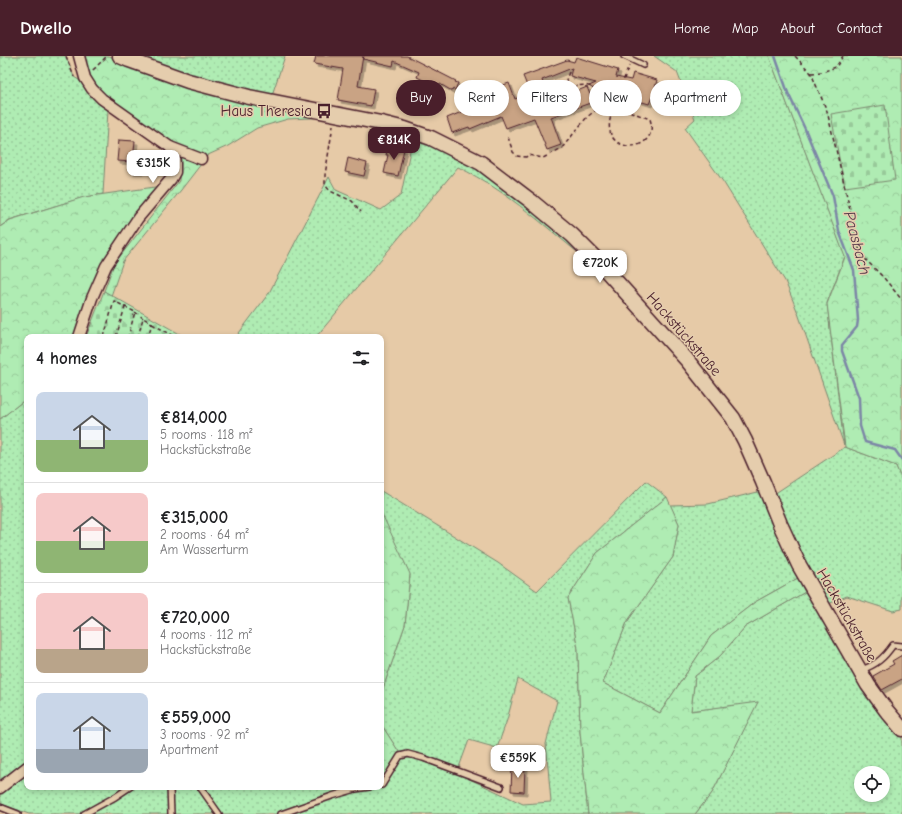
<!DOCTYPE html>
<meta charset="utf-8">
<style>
body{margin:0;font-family:"Comic Neue",sans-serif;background:#f6f6f6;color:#202124;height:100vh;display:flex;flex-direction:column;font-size:15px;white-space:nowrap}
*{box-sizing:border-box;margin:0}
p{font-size:13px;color:#757577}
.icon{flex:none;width:22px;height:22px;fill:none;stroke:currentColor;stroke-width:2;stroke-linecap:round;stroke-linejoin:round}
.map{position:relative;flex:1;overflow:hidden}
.details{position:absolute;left:24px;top:278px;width:360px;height:456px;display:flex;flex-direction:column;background:#fff;border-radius:8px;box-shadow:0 2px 6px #0003}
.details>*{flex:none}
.banner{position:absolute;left:396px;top:24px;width:380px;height:36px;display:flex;gap:8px}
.fabs{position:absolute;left:854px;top:710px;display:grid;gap:8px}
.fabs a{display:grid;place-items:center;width:36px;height:36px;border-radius:50%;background:#fff;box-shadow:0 2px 6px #0003;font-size:20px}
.price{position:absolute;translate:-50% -34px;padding:0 9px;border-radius:8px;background:#fff;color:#222;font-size:13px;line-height:26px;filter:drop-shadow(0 1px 2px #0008)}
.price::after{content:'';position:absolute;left:50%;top:24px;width:12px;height:9px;margin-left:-6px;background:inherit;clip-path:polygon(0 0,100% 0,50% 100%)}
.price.selected{background:#4a1f2b;color:#fff}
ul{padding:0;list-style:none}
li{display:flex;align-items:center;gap:12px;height:100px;padding:0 12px}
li+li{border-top:1px solid #e0e0e0}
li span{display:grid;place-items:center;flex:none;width:112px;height:80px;border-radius:8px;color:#555}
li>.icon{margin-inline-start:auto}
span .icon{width:48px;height:48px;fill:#fffc;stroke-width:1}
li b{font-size:17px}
h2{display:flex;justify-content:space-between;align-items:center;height:48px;padding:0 12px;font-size:17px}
.chip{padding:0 14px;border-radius:18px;background:#fff;box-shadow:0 2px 6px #0003;font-size:14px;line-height:36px}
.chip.selected{background:#4a1f2b;color:#fff}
header{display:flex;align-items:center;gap:24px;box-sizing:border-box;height:56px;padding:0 20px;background:#4a1f2b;color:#fff}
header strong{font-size:19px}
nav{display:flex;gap:22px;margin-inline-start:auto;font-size:14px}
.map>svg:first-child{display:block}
.grass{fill:url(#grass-dots);stroke:#7c866f;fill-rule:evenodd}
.forest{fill:url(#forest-crowns);stroke:#7c866f}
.cemetery{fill:url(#cemetery-stones);stroke:#7c866f}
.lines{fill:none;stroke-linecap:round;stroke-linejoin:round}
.stream{stroke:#7c86a6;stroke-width:2.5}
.building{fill:#c9a384;stroke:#4a1f2b;filter:url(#shadow)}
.lane-casing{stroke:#4a1f2b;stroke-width:8}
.street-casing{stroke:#4a1f2b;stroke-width:13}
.secondary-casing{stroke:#4a1f2b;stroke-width:17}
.path{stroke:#4a1f2b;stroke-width:1.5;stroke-dasharray:4 3;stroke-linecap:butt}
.lane{stroke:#e5cdad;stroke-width:5}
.street{stroke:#e5cdad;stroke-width:10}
.secondary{stroke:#e5cdad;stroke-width:14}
.labels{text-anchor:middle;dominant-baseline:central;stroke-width:3;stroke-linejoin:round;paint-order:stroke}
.poi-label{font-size:15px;fill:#4a1f2b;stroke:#e5cdad;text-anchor:end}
.street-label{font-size:15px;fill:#4a1f2b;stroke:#e5cdad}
.water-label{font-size:16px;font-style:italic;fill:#56394a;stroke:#e5cdad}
</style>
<header>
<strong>Dwello</strong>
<nav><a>Home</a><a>Map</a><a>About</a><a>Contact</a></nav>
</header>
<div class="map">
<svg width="902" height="758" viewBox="0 0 902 758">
<defs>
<pattern id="grass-dots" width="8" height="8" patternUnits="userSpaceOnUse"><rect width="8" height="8" fill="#afecb3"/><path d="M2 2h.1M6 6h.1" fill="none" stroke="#98ca9a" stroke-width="1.8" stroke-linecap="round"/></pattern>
<pattern id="forest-crowns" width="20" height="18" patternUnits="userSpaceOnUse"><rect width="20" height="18" fill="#afecb3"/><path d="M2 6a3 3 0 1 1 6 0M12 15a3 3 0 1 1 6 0" fill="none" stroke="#98ca9a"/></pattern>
<pattern id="cemetery-stones" width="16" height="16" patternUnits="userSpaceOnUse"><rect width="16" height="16" fill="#afecb3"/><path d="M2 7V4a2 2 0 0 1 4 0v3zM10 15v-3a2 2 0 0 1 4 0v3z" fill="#98ca9a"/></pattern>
<filter id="shadow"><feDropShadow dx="3" dy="3" stdDeviation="0" flood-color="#0004"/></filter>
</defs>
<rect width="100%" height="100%" fill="#e6caa7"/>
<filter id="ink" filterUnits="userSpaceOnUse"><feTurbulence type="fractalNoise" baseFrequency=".025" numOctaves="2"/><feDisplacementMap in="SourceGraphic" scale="8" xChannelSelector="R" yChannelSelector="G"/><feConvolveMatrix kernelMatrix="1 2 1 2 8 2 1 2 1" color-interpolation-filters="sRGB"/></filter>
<g filter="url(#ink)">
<g class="grass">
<polygon points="0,0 66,0 74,21 79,24 81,27 108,54 103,138 85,141 9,164 0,171"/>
<path d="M 135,0 L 285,0 L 272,39 C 225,30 180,15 135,0 Z"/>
<polygon points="654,0 769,0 845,200 827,247 844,389 798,257 785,225 724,127 685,72 695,63 677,16"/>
<path d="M 413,80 L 480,110 L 567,182 L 592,208 C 549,174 508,135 458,111 L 316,281 L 236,281 L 269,237 L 329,121 L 336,134 L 381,154 L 401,139 Z"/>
<polygon points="27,342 27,703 24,708 0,728 0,363"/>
<polygon points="845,391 896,410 902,425 902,553 893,555 847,540 826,549 798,496 774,438"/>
<polygon points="646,425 667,441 597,497 568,542 578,593 580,676 588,758 286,758 357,735 383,730 401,703 407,702 416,703 463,720 523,748 551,746 546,688 557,645 518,623 507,664 497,692 469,684 458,714 410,696 399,696 381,668 381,638 405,569 410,519 381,457 381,435 498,507 537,535"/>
<path d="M 762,435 L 902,676 L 902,758 L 695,758 L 712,737 L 757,647 L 691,655 L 695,620 L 720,600 L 745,571 L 805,536 L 798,522 L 755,546 L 711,580 L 660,657 L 603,627 L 627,566 L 673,501 L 679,468 L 670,449 L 708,448 ZM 861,717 L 883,717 L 883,739 L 861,739 Z"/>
<polygon points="27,714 27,731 127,731 91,753 79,758 29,758 1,748 0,739 5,733"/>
<polygon points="133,731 168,731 169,758 88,758 115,743"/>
<polygon points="171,731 199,731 217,758 173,758"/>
<polygon points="203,731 357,731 335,736 295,750 278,758 223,758"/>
</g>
<g class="forest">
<polygon points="83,0 110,0 120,6 334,61 288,63 257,72 228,90 208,99 181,134 123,205 111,240 104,235 114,208 179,125 180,107 174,88 106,40 88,19"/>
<polygon points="769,0 902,0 902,425 896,410 845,391 827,248 845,201"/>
<polygon points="162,130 106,203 77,281 27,281 27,342 0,363 0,171 10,164 84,141"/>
<polygon points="667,441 679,468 673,501 627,566 603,627 660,657 711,580 755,546 798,522 805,536 745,571 720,600 695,620 691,655 758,646 712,737 695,758 588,758 580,676 578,593 568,542 597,497"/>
<polygon points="381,456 410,518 405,569 381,638"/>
<polygon points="381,668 399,696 381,728"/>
</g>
<g class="cemetery">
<polygon points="885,49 895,124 845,131 839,102 831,58"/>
<polygon points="104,235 185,281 86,281"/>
</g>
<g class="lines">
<polyline class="stream" points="775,0 788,37 805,73 833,140 839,175 854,214 858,264 857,271 842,289 842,295 859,342 860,370 865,386 895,394 902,404"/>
</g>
<g class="building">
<polygon points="316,0 363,0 358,30 374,33 371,50 338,44 343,13 314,8"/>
<polygon points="364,0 407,0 456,25 455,26 458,27 455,34 453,33 452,35 440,28 439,31 436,29 435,30 417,21 419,16 394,5 393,10 363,3"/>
<polygon points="576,1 618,14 616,21 631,24 633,17 657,24 655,32 659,33 656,42 652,41 649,48 626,41 628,33 613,29 610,40 605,38 604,40 589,30 596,27 570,20 572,12 542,24 550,46 587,31 593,46 551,61 561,89 547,94 534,62 506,72 501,60 470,73 469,71 452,77 447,62 464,55 463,54 472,51 471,47 480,44 481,47 501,39 498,31 509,27 515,43 530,37 523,20 567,4 574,6"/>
<polygon points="119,84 135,85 133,104 142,105 142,115 131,115 132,106 117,105"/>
<polygon points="388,90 404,93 398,120 384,117 388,99 386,99"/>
<polygon points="348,102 367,107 364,120 345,116"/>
<polygon points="902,599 902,623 882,634 873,620 894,608 892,605"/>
<polygon points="512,710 525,710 524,736 511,735"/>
</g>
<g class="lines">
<g class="lane-casing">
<g id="lane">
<polyline points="624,0 643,9"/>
<path d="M 861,614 C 876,609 884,602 893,589 L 902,590"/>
<polyline points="381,729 382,729 400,700 408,698 423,702 501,731"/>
<polyline points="170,731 171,758"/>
<polyline points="200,731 219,758"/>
<polyline points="0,751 18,758"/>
<polyline points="84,758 115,741 130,731"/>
<polyline points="281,758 332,740 356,733 369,731"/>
</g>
</g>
<g class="street-casing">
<g id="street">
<polyline points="79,0 85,22 92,33 102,43 170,91 174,98 175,107 175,116 171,123 138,162 106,210 92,242 79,281"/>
<polyline points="170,91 201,103"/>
<polyline points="0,732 27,711"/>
</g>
</g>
<g class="secondary-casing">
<polyline id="secondary" points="120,0 129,4 188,25 249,41 381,67 405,73 431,82 481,107 531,145 572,179 596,203 687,304 733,362 745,385 763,426 780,468 799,509 868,629 886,654 902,673"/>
</g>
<g class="path">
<polyline points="66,0 74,21"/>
<polyline points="795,0 811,17 827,55 860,196 865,203 884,222 902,244"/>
<polyline points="93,14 107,0"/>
<path d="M 569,16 L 566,24 L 569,32 C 579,29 591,26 598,37 C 600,40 600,45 602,49 C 604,53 607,58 610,62"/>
<polyline points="811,17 822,16 836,11 843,0"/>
<path d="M 611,48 L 615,50 L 650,63 C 662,101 589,101 615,50"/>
<polyline points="333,69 325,119 325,129 330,135 352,145 361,156"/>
<polyline points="508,81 513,96 517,100 526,101 528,99 543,102 562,92 587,61 605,47 611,48 615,38 618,38 629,10"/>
<polyline points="135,256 143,262"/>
<polyline points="152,268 176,281"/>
<polyline points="104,281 114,245 135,256 128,281"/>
<polyline points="116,281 125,251"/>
<polyline points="138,281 143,262 152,267 148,281"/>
</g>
<use href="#lane" class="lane"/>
<use href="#street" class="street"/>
<use href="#secondary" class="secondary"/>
</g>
</g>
<defs>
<g id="bus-bare" transform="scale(1.2)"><path d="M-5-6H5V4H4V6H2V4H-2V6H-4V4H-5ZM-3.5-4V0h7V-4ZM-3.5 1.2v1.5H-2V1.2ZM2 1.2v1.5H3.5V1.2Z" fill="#4a1f2b" stroke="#e5cdad" stroke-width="2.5" paint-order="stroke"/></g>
</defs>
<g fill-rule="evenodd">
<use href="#bus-bare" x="324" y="55"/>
</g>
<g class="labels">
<g class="poi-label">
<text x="312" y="55">Haus Theresia</text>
</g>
<g class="street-label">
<text transform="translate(684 278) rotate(49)">Hackstückstraße</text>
<text transform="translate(847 559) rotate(60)">Hackstückstraße</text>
</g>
<g class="water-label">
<text transform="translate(857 187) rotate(75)">Paasbach</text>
</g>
</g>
</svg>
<div class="fabs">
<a><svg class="icon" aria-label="locate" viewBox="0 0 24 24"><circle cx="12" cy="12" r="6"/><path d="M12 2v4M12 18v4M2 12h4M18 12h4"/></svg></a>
</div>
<b class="price selected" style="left:394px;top:105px">€814K</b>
<b class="price" style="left:153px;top:128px">€315K</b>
<b class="price" style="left:600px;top:228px">€720K</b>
<b class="price" style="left:518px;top:723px">€559K</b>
<div class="banner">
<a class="chip selected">Buy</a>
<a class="chip">Rent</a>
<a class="chip">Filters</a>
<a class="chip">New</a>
<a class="chip">Apartment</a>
</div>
<section class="details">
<h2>4 homes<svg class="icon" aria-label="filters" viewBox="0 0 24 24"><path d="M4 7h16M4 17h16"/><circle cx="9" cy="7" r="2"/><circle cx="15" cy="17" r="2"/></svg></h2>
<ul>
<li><span style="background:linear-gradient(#c9d6e8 60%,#8fb573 0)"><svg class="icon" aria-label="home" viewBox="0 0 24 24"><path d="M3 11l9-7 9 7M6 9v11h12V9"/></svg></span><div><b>€814,000</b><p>5 rooms · 118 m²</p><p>Hackstückstraße</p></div></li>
<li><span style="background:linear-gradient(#f6c9c9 60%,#8fb573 0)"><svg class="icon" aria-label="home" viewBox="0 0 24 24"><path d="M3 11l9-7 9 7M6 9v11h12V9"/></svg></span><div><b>€315,000</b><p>2 rooms · 64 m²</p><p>Am Wasserturm</p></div></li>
<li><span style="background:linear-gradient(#f6c9c9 70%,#b9a48a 0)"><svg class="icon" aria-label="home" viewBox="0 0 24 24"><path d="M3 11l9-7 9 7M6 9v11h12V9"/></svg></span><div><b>€720,000</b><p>4 rooms · 112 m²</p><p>Hackstückstraße</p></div></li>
<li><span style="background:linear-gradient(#c9d6e8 70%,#9aa5b1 0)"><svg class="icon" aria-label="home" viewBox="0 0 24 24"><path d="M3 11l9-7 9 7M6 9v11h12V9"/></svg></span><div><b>€559,000</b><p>3 rooms · 92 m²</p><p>Apartment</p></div></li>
</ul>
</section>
</div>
